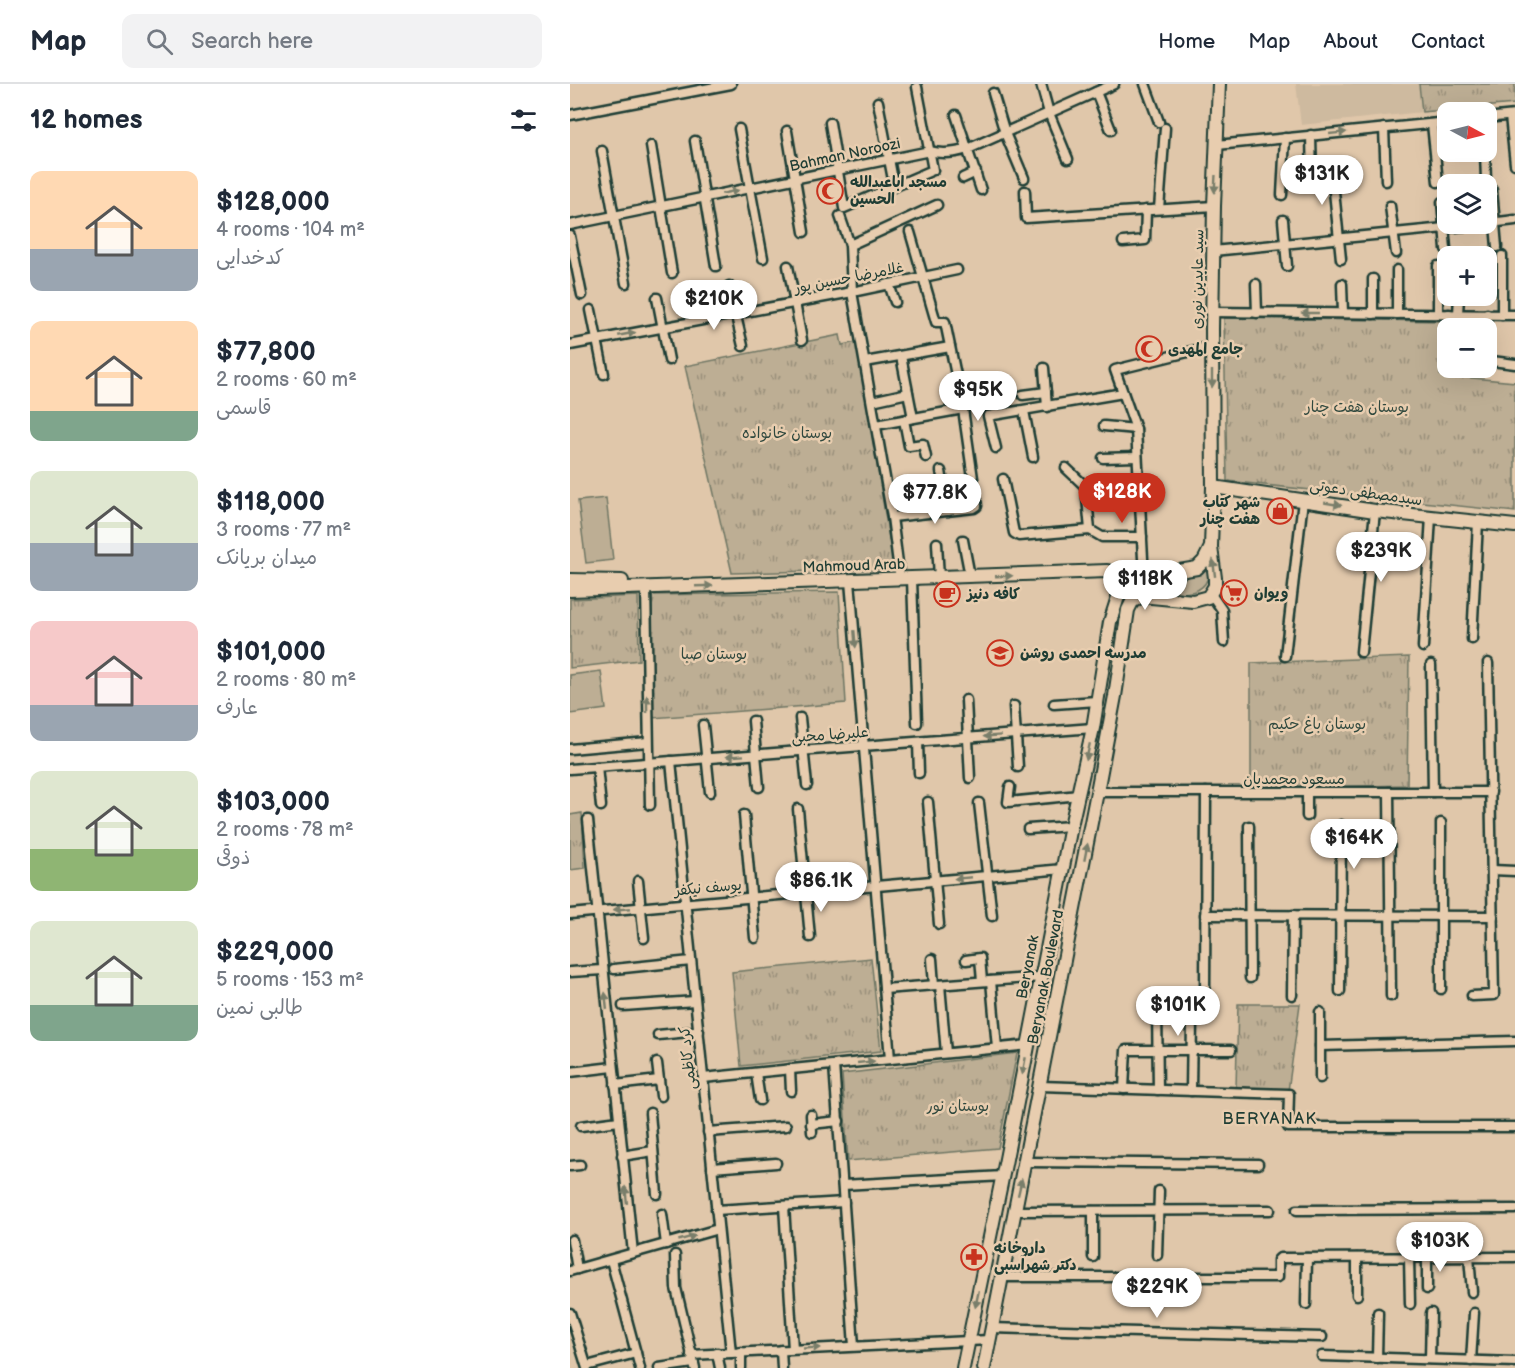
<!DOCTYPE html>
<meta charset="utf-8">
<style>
body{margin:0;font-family:"Balsamiq Sans","Playpen Sans Arabic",sans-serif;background:#f2f2f3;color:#1f2937;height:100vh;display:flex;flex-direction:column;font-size:22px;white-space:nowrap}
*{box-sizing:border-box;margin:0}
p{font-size:20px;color:#747a83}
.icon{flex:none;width:33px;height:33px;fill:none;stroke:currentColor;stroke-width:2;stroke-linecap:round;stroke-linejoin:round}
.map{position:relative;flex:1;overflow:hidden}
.panel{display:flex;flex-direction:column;background:#fff;width:570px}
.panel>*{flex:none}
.needle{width:39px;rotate:97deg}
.controls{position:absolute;left:867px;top:18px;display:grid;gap:12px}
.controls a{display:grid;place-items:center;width:60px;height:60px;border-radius:12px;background:#fff;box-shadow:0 6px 24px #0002;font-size:30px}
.price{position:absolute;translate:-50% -51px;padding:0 14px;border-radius:21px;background:#fff;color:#222;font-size:20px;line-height:39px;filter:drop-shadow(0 2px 3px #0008)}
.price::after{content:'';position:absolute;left:50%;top:36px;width:18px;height:14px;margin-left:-9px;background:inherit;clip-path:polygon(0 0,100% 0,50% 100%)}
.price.active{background:#c8321e;color:#fff}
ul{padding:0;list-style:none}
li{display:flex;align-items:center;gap:18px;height:150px;padding:0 30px}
li span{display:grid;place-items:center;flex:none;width:168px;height:120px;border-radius:12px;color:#555}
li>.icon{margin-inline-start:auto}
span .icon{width:72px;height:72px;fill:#fffc;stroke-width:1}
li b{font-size:26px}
h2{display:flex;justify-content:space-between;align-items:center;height:72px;padding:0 30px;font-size:26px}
header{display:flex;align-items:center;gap:36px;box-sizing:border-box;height:84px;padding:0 30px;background:#fff;border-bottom:2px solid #e0e1e3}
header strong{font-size:28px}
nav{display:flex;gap:33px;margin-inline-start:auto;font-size:21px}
.search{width:420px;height:54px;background:#f2f2f3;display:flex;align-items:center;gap:15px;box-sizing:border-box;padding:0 21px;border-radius:12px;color:#747a83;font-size:22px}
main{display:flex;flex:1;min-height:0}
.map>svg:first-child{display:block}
.built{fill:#ceba9f}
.grass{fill:url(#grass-tufts);stroke:#6e7664;stroke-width:1.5}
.pitch{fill:#bdae94;stroke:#6e7664;stroke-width:1.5}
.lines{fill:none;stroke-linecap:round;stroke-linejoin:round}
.minor-casing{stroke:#1f3d34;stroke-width:13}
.secondary-casing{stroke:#1f3d34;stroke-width:16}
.minor{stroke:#e8cdaf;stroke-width:8}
.secondary{stroke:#e8cdaf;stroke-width:12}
.oneway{fill:#797e6b}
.labels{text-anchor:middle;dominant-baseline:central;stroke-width:5;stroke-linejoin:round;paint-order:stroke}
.street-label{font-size:15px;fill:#1f3d34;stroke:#e8cdaf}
.poi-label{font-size:15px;font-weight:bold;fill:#1f3d34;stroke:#e8cdaf;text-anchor:start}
.park-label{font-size:15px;fill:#2f483e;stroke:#e8cdaf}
.neighbourhood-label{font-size:16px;letter-spacing:1.5px;fill:#1f3d34;stroke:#e8cdaf}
</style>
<header>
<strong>Map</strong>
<div class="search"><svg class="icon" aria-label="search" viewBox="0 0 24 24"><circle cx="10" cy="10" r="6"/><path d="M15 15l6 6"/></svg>Search here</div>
<nav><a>Home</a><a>Map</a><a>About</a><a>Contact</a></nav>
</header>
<main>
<section class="panel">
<h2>12 homes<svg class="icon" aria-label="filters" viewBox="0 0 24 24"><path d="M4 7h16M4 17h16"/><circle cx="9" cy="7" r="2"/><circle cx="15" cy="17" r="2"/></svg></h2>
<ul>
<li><span style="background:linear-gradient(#ffd9b3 65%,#9aa5b1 0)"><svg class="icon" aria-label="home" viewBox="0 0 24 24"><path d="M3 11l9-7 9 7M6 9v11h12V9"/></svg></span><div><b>$128,000</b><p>4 rooms · 104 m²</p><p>کدخدایی</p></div></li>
<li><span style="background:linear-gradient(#ffd9b3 75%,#7fa58c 0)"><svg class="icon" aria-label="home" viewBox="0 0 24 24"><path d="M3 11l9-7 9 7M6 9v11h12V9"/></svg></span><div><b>$77,800</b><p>2 rooms · 60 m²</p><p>قاسمی</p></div></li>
<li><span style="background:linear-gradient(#dfe7d0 60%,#9aa5b1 0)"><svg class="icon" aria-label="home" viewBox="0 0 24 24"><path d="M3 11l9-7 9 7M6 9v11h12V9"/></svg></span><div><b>$118,000</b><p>3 rooms · 77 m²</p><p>میدان بریانک</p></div></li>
<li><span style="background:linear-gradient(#f6c9c9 70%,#9aa5b1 0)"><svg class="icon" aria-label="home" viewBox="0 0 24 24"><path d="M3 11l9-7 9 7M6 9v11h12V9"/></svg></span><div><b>$101,000</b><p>2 rooms · 80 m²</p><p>عارف</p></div></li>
<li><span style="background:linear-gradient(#dfe7d0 65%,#8fb573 0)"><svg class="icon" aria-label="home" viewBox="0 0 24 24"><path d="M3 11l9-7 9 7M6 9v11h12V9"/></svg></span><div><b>$103,000</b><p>2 rooms · 78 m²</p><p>ذوقی</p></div></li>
<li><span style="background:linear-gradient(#dfe7d0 70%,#7fa58c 0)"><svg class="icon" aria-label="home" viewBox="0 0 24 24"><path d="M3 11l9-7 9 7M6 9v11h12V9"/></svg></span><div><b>$229,000</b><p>5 rooms · 153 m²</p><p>طالبی نمین</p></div></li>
</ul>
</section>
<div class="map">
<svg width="945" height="1284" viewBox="0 0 945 1284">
<defs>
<pattern id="grass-tufts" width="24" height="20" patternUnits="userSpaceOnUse" patternTransform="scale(1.5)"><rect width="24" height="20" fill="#bdae94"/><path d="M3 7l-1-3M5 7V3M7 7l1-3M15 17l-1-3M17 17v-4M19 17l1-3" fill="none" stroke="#998f7a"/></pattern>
</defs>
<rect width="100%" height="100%" fill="#e0c7aa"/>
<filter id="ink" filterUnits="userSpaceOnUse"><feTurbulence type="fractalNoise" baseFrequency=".0167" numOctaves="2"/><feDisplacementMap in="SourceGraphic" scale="12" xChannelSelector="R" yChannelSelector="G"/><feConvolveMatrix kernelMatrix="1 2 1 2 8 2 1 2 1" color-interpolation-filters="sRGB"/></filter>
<g filter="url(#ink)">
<polygon class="built" points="726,0 849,0 852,28 731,41"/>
<g class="grass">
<polygon points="849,0 945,0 945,20 852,28"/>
<polygon points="654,234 872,237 870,291 945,298 945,428 657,397"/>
<polygon points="270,251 272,261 287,258 324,485 162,489 115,282"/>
<path d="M 639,477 C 644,521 599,509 572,502 L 572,498 L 625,491 L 634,485 Z"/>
<polygon points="269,508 276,619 82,634 82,511"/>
<polygon points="68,512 69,576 0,584 0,515"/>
<polygon points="839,573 837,701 681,705 681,579"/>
<polygon points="12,729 15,784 0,786 0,731"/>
<polygon points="301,874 311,967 171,982 162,888"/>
<polygon points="668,920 730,920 718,1007 666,1005"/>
<polygon points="447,969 428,1064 278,1077 272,990"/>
</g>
<g class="pitch">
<polygon points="36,414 43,476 16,479 8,417"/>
<polygon points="31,587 36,625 0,630 0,591"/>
</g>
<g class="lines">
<g class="minor-casing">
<g id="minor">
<polyline points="471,0 479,29 498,75"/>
<polyline points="575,0 589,38"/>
<polyline points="526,8 541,46"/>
<polyline points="423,9 435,49 454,94"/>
<polyline points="308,18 324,101"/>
<polyline points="0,31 161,0"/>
<polyline points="386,31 411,106"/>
<polyline points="940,32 945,80"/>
<polyline points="916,34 945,31"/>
<polyline points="260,39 274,124 363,86 347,3"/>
<polyline points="862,40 868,98"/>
<polyline points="814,44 816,97"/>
<polyline points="169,45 193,174"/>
<polyline points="217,47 234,148"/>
<polyline points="741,51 742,96"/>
<polyline points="125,57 146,182"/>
<polyline points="647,61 878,38"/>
<polyline points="81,62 102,189"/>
<polyline points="32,67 56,199"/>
<polyline points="915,68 916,96"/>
<polyline points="762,88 771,175"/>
<polyline points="393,94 406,88"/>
<polyline points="922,106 927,163"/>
<polyline points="455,107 456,134 644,122"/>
<polyline points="712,111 715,54"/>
<polyline points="872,118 876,165"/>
<polyline points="820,122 826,169"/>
<polyline points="589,125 595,44"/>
<polyline points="270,132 280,161 282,208 322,433 330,495"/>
<polyline points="713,136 717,182"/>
<polyline points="920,139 945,136"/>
<path d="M 0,141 L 360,67 C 373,71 385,69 398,65 L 544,0"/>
<polyline points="0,152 12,211"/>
<polyline points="553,158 575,156 576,126"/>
<polyline points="280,161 367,121"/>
<polyline points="643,167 915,140"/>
<polyline points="218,182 232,256"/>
<polyline points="868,182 868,230"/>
<polyline points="827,186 827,230"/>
<polyline points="803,195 803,230"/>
<polyline points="319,200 325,218"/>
<polyline points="686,200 687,229"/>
<polyline points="772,200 773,229"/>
<polyline points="159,202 173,262"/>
<polyline points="87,214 99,276"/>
<polyline points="21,226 34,290"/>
<polyline points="642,228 945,231"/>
<polyline points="888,230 889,212"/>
<polyline points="932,231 932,172"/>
<polyline points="879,244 879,230"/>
<polyline points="916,244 917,230"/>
<polyline points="0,261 282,208 387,186"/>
<polyline points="331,272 343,334"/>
<polyline points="922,277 945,280"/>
<polyline points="295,278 380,263"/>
<polyline points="474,284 477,323"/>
<polyline points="878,286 878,284"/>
<polyline points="453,311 476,308"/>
<polyline points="302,317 338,309"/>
<polyline points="454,327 463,373"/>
<polyline points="334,336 339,362 353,360 356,373"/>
<polyline points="306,341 393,325"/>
<polyline points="534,342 566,345"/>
<polyline points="426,364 418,332 553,309"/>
<polyline points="533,374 567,373"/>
<polyline points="496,384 516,403 520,446"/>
<polyline points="371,387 378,427"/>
<polyline points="433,395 444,449 449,452 520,446 532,453 572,453"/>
<polyline points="322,433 404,424 407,422 393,325 375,238 366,238 340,148"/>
<polyline points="393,456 400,492"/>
<polyline points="367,459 369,494"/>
<polyline points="574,493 566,345 545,286 642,262"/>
<polyline points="342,495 347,639"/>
<polyline points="280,497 320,975"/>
<polyline points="76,504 80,721"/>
<polyline points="641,510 652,526 654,558"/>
<polyline points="902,555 908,438"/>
<polyline points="853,563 861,433"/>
<polyline points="791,568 805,427"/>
<polyline points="715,572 733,416"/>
<polyline points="861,581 863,708"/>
<polyline points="396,616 400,694"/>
<polyline points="484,620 527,617"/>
<polyline points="444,622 448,683"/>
<polyline points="230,634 237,701"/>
<polyline points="183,637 189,703"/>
<polyline points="133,641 140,708"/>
<polyline points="348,658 349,689"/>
<polyline points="0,665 78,658"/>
<polyline points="101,677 161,1269"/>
<polyline points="27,683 31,722"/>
<polyline points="0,685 523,644"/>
<polyline points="440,703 438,718 509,711"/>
<polyline points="527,708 921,708"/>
<polyline points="737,708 737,732"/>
<polyline points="819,708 821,912"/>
<polyline points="358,718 369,840"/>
<polyline points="409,719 422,832"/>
<polyline points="228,725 240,853"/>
<polyline points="174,731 185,854"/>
<polyline points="18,736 63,1169"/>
<polyline points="871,739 871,905"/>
<polyline points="679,742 680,894"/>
<polyline points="458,745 501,742"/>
<polyline points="922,786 945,787"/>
<polyline points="68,797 74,854"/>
<polyline points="0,830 493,785"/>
<polyline points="635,831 923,832"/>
<polyline points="362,875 364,901"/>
<polyline points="396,876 410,874 412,897"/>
<polyline points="44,885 121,877"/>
<polyline points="0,888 33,886"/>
<polyline points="421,897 427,964"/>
<polyline points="370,901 376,969"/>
<polyline points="314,905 471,893"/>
<polyline points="770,907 771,741"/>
<polyline points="635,908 636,708"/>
<polyline points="722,911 723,831"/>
<polyline points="902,912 924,911 918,579"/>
<polyline points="53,922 125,917"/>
<polyline points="587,922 588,1006"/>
<polyline points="88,951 129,947"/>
<polyline points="750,962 945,957"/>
<polyline points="87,979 91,1012"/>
<polyline points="264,981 284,1262"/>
<polyline points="220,985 221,1007"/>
<polyline points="0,988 43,983"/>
<polyline points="186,989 190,1016"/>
<polyline points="133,994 459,961"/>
<polyline points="750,994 750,928"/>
<polyline points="45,1001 89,996"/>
<polyline points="470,1002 719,1010 718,1043 945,1043"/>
<polyline points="554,1005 556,966 661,966"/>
<polyline points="621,1007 622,936"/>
<polyline points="80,1029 87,1110"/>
<polyline points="241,1031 242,1048"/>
<polyline points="241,1040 269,1037"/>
<polyline points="11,1042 49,1037"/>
<polyline points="138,1048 216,1042"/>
<polyline points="52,1072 83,1067"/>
<polyline points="456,1078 688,1080"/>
<polyline points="0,1082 10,1081"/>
<polyline points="142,1084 206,1079"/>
<polyline points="273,1101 433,1092"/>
<polyline points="214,1122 223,1265"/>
<polyline points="146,1126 274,1118"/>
<polyline points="727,1126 945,1125"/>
<polyline points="445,1127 700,1126"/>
<polyline points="92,1130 96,1160"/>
<polyline points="2,1156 7,1185"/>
<polyline points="105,1171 106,1204 125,1284"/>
<polyline points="587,1171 589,1107"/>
<polyline points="523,1173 523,1127"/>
<polyline points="839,1173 840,1220"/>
<polyline points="899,1173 902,1208"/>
<polyline points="787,1174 787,1211"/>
<polyline points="41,1176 70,1284"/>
<polyline points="0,1187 148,1145"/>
<polyline points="431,1193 708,1193 708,1176 710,1174 945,1173"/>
<polyline points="857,1205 857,1173"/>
<polyline points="736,1220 737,1174"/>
<polyline points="0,1229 17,1284"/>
<polyline points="421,1244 752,1253"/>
<polyline points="211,1266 212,1284"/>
<polyline points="147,1269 150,1284"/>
<polyline points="121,1271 419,1256"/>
<polyline points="752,1272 945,1278"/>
<polyline points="807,1274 808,1229"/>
<polyline points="860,1275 861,1229"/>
<polyline points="901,1277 904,1229"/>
<polyline points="17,1282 66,1269"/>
<polyline points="89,1284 123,1279"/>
<polyline points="171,1284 171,1268"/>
</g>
</g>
<g class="secondary-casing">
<g id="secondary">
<polyline points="643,403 805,427 945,442"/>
<polyline points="641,463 634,477 627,484 574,493 567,495 565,506 571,512 623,517 638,513 645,502 645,494 641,463 643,403 642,245 644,122 649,0"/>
<polyline points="0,496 52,497"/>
<polyline points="0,506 537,487 567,495"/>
<polyline points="393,1284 435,1080 501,742 523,644 540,538 548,513 567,495"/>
<polyline points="414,1284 527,708 545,612 558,526 562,518 571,512"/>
</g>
</g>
<use href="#minor" class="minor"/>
<use href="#secondary" class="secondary"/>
</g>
<defs><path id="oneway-solid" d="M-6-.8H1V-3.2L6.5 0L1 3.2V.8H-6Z" transform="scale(1.5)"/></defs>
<g class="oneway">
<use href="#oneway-solid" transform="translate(768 49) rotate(-6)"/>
<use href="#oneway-solid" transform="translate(645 100) rotate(93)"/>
<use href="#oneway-solid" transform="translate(160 108) rotate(-12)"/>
<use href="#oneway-solid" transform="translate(740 229) rotate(-180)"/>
<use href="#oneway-solid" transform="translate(57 250) rotate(-11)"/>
<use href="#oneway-solid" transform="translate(642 295) rotate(90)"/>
<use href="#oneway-solid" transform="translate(763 420) rotate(9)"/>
<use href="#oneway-solid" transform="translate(644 484) rotate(-97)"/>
<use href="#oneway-solid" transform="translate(434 492) rotate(-2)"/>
<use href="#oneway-solid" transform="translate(134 502) rotate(-2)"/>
<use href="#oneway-solid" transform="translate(285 555) rotate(85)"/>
<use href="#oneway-solid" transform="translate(77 620) rotate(-91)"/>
<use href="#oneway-solid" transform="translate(422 652) rotate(176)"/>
<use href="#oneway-solid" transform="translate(518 668) rotate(102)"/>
<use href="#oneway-solid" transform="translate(165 672) rotate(176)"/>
<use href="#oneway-solid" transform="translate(516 768) rotate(-79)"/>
<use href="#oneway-solid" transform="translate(393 794) rotate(175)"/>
<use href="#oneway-solid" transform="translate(52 825) rotate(175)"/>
<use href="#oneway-solid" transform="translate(36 917) rotate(-96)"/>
<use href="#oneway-solid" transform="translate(296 978) rotate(-6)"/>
<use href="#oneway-solid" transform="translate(454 982) rotate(101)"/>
<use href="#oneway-solid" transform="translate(450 1103) rotate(-77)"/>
<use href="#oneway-solid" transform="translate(56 1111) rotate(-96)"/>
<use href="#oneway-solid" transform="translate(117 1154) rotate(-16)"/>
<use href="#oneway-solid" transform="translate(407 1215) rotate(102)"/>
<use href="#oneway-solid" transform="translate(242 1264) rotate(-3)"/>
</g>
</g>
<defs>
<g id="mosque-ring" transform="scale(1.35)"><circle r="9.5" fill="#e8cdaf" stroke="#c8321e" stroke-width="1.5"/><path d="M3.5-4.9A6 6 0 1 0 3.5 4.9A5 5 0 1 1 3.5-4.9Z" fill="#c8321e"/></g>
<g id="shop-ring" transform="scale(1.35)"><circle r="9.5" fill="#e8cdaf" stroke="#c8321e" stroke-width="1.5"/><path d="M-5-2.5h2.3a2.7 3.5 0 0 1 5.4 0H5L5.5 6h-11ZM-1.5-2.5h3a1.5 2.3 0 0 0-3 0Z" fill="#c8321e"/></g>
<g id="supermarket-ring" transform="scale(1.35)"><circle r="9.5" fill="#e8cdaf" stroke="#c8321e" stroke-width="1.5"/><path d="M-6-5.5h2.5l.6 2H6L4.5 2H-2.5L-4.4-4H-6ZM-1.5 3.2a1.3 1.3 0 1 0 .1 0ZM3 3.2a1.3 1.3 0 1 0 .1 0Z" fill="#c8321e"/></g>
<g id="cafe-ring" transform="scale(1.35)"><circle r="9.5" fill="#e8cdaf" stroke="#c8321e" stroke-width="1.5"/><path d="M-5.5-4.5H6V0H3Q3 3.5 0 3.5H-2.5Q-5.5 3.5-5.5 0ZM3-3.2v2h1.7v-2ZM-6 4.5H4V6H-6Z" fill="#c8321e"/></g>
<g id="school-ring" transform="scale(1.35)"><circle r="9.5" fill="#e8cdaf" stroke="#c8321e" stroke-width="1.5"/><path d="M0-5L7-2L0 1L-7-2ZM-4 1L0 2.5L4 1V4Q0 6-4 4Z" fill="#c8321e"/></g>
<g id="pharmacy-ring" transform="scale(1.35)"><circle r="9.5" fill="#e8cdaf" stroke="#c8321e" stroke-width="1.5"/><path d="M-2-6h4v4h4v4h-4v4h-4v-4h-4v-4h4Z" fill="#c8321e"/></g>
</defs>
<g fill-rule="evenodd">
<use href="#mosque-ring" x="260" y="107"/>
<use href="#mosque-ring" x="579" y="265"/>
<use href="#shop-ring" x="710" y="427"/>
<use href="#supermarket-ring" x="664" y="509"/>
<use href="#cafe-ring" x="377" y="510"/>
<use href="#school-ring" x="430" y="569"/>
<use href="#pharmacy-ring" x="404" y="1173"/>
</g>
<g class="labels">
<g class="street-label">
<text transform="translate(275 71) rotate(-12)">Bahman Noroozi</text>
<text transform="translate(279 194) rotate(-11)">غلامرضا حسین پور</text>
<text transform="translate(628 195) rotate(-89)">سید عابدین نوری</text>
<text transform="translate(796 409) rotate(8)">سیدمصطفی دعوتی</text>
<text transform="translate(284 482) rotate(-2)">Mahmoud Arab</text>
<text transform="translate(260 651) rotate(-4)">علیرضا محبی</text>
<text x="724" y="695">مسعود محمدیان</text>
<text transform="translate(138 804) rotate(-5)">یوسف نیکفر</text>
<text transform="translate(458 883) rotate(-79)">Beryanak</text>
<text transform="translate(476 893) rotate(-79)">Beryanak Boulevard</text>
<text transform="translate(118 974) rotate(-96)">کرد کاظمی</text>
</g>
<g class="poi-label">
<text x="280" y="98">مسجد اباعبدالله<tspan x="280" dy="17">الحسین</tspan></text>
<text x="598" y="265">جامع المهدی</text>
<text x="690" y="418" text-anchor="end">شهر کتاب<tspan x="690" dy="17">هفت چنار</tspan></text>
<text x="684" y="509">ویوان</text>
<text x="397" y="510">کافه دنیز</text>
<text x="450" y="569">مدرسه احمدی روشن</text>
<text x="424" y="1164">داروخانه<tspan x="424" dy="17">دکتر شهراسبی</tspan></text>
</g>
<g class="park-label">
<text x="787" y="323">بوستان هفت چنار</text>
<text x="217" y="349">بوستان خانواده</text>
<text x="144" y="570">بوستان صبا</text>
<text x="747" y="640">بوستان باغ حکیم</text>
<text x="388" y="1022">بوستان نور</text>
</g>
<g class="neighbourhood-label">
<text x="700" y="1035">BERYANAK</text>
</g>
</g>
</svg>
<div class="controls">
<a><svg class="needle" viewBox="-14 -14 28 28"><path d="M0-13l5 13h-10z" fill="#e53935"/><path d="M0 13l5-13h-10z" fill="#747a83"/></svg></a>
<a><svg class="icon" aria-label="layers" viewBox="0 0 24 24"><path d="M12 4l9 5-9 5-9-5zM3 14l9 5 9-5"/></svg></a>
<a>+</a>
<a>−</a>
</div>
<b class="price" style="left:752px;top:122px">$131K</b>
<b class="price" style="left:144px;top:247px">$210K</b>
<b class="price" style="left:408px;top:338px">$95K</b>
<b class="price active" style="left:552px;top:440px">$128K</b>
<b class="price" style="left:365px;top:441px">$77.8K</b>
<b class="price" style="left:811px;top:499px">$239K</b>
<b class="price" style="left:575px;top:527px">$118K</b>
<b class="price" style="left:784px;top:786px">$164K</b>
<b class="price" style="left:251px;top:829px">$86.1K</b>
<b class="price" style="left:608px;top:953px">$101K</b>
<b class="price" style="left:870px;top:1189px">$103K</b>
<b class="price" style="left:587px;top:1235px">$229K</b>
</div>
</main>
